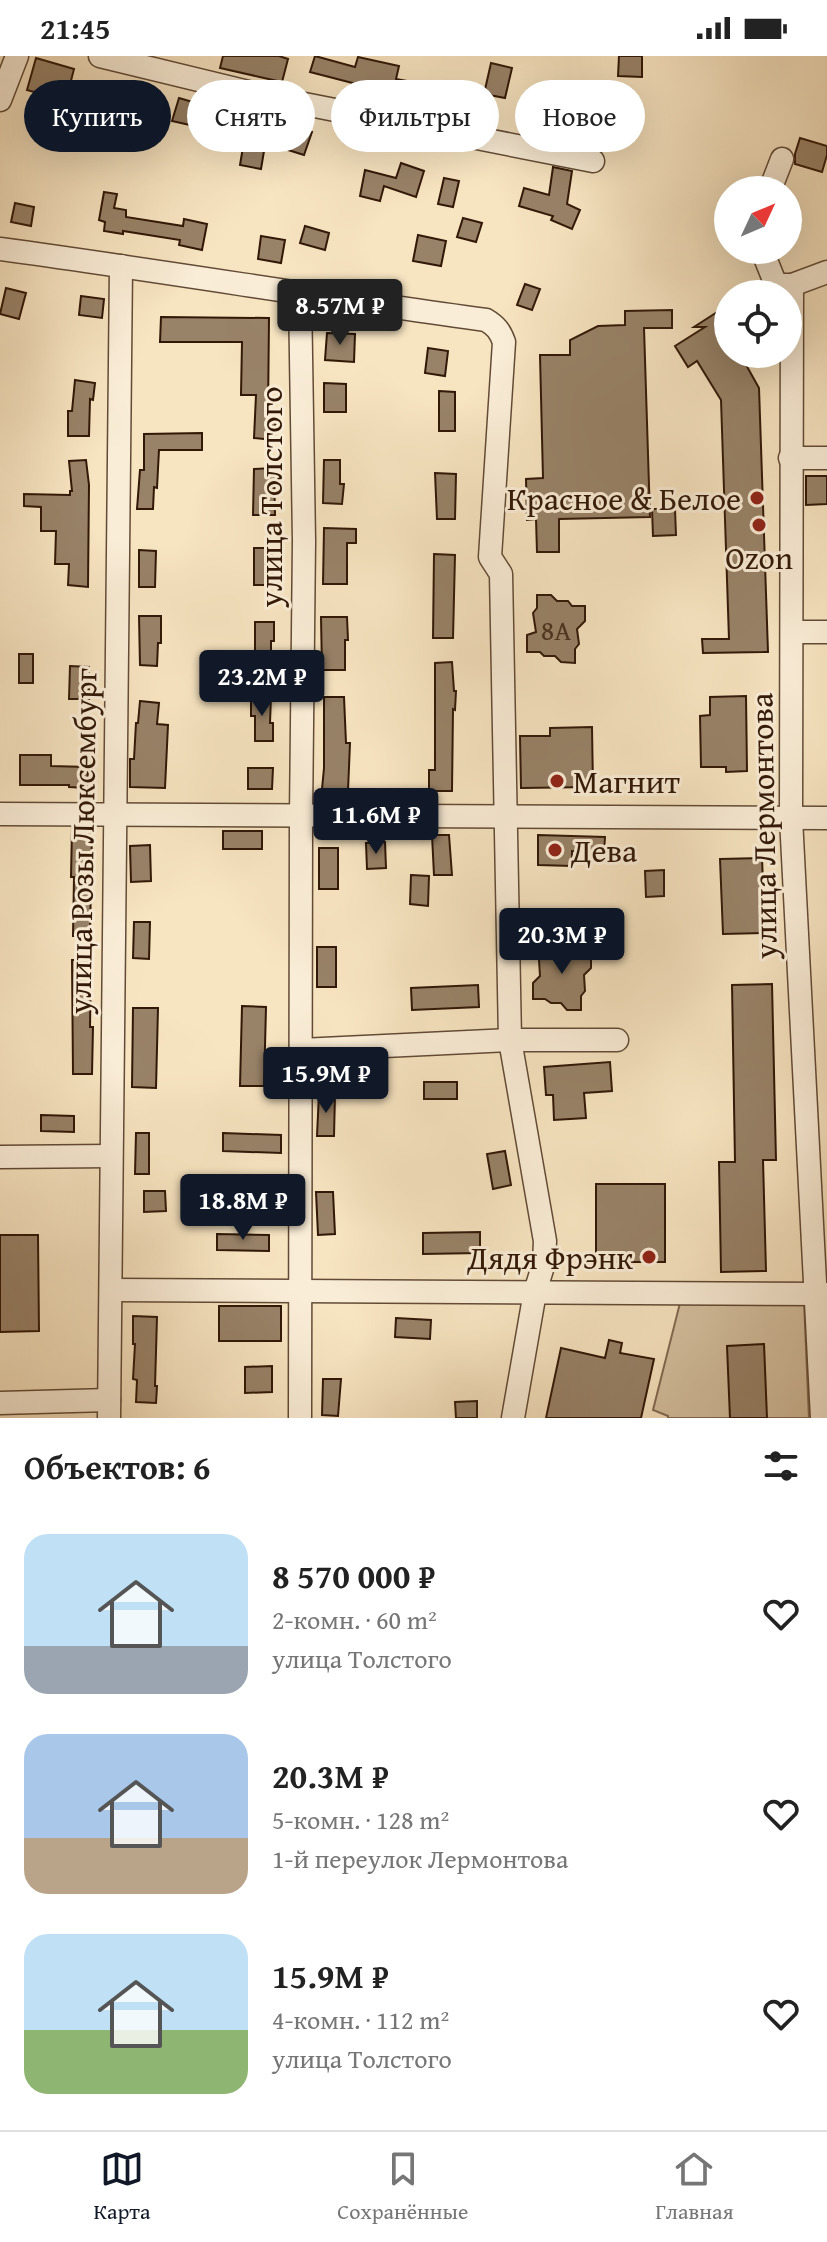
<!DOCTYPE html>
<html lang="ru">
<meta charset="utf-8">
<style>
body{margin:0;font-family:"Gentium Book Plus",serif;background:#f2f2f2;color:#222;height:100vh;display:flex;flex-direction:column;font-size:30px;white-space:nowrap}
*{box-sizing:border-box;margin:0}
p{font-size:26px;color:#767676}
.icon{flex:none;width:44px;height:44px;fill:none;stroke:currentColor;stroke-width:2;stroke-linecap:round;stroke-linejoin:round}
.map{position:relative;height:1362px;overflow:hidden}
.panel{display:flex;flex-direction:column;background:#fff;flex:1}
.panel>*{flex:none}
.hud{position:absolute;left:24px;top:24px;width:780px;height:72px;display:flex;gap:16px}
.needle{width:52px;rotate:46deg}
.controls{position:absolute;left:714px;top:120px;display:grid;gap:16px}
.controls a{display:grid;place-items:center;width:88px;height:88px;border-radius:50%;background:#fff;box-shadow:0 8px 32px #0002;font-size:40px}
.price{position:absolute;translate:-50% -68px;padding:0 18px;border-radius:8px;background:#111827;color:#fff;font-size:26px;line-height:52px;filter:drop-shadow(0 2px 4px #0008)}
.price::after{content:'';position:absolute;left:50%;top:48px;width:24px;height:18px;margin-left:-12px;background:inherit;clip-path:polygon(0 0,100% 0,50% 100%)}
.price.current{background:#222;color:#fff}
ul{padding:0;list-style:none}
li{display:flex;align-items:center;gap:24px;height:200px;padding:0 24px}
li span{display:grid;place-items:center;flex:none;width:224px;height:160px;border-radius:24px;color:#555}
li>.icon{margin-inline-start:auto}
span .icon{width:96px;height:96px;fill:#fffc;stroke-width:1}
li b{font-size:34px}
h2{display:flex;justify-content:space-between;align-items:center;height:96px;padding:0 24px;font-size:34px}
.tag{padding:0 28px;border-radius:36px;background:#fff;box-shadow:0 8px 32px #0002;font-size:28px;line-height:72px}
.tag.current{background:#111827;color:#fff}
.status{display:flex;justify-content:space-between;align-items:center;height:56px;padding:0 40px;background:#fff;direction:ltr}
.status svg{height:22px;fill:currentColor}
.tabs{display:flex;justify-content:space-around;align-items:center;height:112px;border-top:2px solid #e0e0e0;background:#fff;font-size:22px;color:#767676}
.tabs a{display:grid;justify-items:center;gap:4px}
.tabs .current{color:#111827}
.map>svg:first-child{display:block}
.green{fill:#d5c1a1;stroke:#836c54;stroke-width:2}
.building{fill:#988268;stroke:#311807;stroke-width:2}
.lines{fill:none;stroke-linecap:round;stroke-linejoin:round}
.minor-casing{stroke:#624b36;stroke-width:25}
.minor{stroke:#faedd7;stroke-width:22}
.poi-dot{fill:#8f2418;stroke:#faedd7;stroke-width:3}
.labels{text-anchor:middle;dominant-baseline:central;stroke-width:6;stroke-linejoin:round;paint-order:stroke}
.number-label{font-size:28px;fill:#4b321f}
.street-label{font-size:32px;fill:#311807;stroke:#faedd7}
.poi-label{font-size:32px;fill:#311807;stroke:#faedd7;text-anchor:end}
</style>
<div class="status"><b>21:45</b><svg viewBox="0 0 49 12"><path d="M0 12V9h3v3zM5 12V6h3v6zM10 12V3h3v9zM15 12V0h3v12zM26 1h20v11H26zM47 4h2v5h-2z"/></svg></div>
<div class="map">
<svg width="827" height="1362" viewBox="0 0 827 1362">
<rect width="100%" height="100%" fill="#f7e4c1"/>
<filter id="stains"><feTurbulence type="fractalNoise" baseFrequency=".0025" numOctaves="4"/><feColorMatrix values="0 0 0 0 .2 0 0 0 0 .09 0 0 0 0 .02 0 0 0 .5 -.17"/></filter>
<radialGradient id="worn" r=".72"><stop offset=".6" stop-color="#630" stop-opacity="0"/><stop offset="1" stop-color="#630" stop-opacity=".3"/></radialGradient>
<polygon class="green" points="804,1246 809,1362 668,1362 668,1360 653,1354 680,1247"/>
<g class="building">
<polygon points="223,0 279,0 288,3 282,26 220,12"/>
<polygon points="315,0 355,11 358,1 399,10 396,23 413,26 409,48 398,46 399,39 310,16"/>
<polygon points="619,0 642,0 642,21 618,20"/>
<polygon points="36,2 74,13 64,52 43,46 45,39 27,34"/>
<polygon points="491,7 512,12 505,42 484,38"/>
<polygon points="438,27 459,31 455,51 434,46"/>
<polygon points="141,35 157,40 150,61 134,55"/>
<polygon points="179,42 213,52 213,49 235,53 230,78 172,65"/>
<polygon points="524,49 583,61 578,83 556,76 520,69"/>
<polygon points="292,70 312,76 304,99 285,93"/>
<polygon points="800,82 827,90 827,99 822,116 795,108 795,98"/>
<polygon points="244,85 265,89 261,113 240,109"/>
<polygon points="401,107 424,115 416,141 384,130 380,145 360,140 365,114 396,122"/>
<polygon points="553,111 572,115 567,148 580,154 572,173 551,164 553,160 519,150 524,132 549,139"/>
<polygon points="444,122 459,125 453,151 438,148"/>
<polygon points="104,136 117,138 114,152 126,154 126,161 183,170 184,163 207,168 202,194 179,189 180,184 123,175 123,178 104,175 105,166 99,164"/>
<polygon points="15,147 34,151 31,170 11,166"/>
<polygon points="463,162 482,167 476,186 457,181"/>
<polygon points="305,170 329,177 325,194 300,187"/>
<polygon points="418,179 446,185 441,210 413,205"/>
<polygon points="261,180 285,184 281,207 258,203"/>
<polygon points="525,228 540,233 532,254 517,249"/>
<polygon points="6,232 26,237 19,263 0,258"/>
<polygon points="81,240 104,243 102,262 79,259"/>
<polygon points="728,249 728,298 740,298 759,332 768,596 703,597 702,583 729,583 721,344 697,305 688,311 675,290 705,271 694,271"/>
<polygon points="672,254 672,272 644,272 650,461 559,463 559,496 537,496 536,463 527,464 526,423 543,422 540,299 570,299 570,284 598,270 625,269 625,255"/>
<polygon points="161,261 269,262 268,359 276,360 274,384 254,382 256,339 241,339 242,286 160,286"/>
<polygon points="327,277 355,278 354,306 325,304"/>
<polygon points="428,292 448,295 445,320 425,317"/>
<polygon points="75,324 95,327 93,344 90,343 89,380 68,380 68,355 72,355"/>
<polygon points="324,327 346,328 346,356 324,356"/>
<polygon points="439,335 455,336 455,375 439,375"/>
<polygon points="202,377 202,394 159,394 157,432 154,431 153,453 137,453 140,414 144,414 144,378"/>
<polygon points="86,404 89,429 88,531 68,529 69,508 55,508 56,475 41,475 41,451 24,450 24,438 70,439 70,435 72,435 69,405"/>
<polygon points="324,404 340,404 340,428 344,428 342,448 323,447"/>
<polygon points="274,412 275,459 253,459 254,413"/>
<polygon points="435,417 456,418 455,463 437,463"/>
<polygon points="806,420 827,420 827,448 806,449"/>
<polygon points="652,453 675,453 676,479 653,480"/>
<polygon points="324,472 356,473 356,487 347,487 347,528 323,528"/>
<rect x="254" y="492" width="18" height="37"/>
<polygon points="139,494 156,495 155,531 139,531"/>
<polygon points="434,498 455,499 453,582 433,582"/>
<polygon points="537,539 551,539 557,545 568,545 572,550 585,550 585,565 577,573 579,588 575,593 575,607 561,606 555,600 544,600 540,596 527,596 527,579 536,576 533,557 537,552"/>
<polygon points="139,560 161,560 161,587 158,587 157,610 140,609"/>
<polygon points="321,561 347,561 348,584 345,584 345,614 322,614"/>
<polygon points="255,566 274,566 274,585 271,585 271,607 255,607"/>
<rect x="19" y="598" width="14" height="29"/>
<polygon points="452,606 454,635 456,635 455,654 453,653 452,735 429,735 429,714 435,714 435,607"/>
<polygon points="70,610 89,611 89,643 69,643"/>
<polygon points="251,639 271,640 270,667 273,667 273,685 255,685 255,660 251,660"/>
<polygon points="746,640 747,715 726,716 726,711 701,711 700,660 710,659 710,641"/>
<polygon points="324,641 344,641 346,687 350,687 348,735 322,733 324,712"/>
<polygon points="140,645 159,647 157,668 168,669 165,732 130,731 130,703 134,703 136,667 138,667"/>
<polygon points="592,671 593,731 521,732 520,680 550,680 550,672"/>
<polygon points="20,699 51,699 51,710 88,711 87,732 69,731 69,729 20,729"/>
<polygon points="248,712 273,712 272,733 248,733"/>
<polygon points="72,772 92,772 90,880 73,880 74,821 71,821"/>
<rect x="223" y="775" width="39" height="18"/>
<polygon points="432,779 449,779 452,819 434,819"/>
<polygon points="538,779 605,781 604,797 572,795 572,810 538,809"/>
<polygon points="385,786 386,812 367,813 366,787"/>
<polygon points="150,789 151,825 131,826 130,790"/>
<rect x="319" y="792" width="19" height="41"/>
<polygon points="762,802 765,877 723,878 720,803"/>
<polygon points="664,814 664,840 646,841 645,815"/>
<polygon points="411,819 429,820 428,850 410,848"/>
<polygon points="134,866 150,866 149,903 133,902"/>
<polygon points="543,886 557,886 563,893 574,893 578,897 591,897 591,912 584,919 585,935 581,940 581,954 567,954 561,947 551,947 545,943 533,943 533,927 540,920 539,904 543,900"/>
<rect x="317" y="891" width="19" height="40"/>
<polygon points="72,904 91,904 90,971 93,971 92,1018 73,1018"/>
<polygon points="772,928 776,1104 763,1104 766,1215 721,1216 719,1106 735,1106 732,929"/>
<polygon points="478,929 479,951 412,954 411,932"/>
<polygon points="242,950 266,951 264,1030 240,1030"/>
<polygon points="133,952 158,952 156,1032 132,1031"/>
<polygon points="610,1006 612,1035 584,1037 586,1062 554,1064 553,1039 546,1039 544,1011"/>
<rect x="424" y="1026" width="33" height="17"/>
<polygon points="319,1037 335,1038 334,1080 317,1080"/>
<polygon points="41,1059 74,1060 74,1076 41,1075"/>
<polygon points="136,1077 149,1077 149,1118 135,1118"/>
<polygon points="223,1077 281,1079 281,1097 223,1095"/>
<polygon points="505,1095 511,1129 493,1133 487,1098"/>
<rect x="596" y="1128" width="69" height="78"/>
<polygon points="144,1135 165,1135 166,1155 144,1156"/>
<polygon points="316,1136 333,1136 335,1178 318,1179"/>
<polygon points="480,1176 480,1197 423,1198 423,1177"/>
<polygon points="217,1178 269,1179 269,1195 217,1194"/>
<polygon points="0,1179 38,1179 39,1275 0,1276"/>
<rect x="219" y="1250" width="62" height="35"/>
<polygon points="133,1260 157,1261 155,1330 157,1330 156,1347 136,1346 137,1324 133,1323 135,1288 133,1288"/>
<polygon points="396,1262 431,1264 430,1283 395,1281"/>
<polygon points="609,1284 622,1287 620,1297 654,1303 641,1362 546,1362 561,1292 605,1302"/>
<polygon points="764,1288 767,1362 730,1362 727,1290"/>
<polygon points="272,1310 272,1336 245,1337 245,1311"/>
<polygon points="323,1323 341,1323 338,1360 322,1359"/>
<polygon points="477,1345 477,1362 456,1362 455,1346"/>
</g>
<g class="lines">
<g class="minor-casing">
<g id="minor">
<polyline points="100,0 269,41 593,105"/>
<polyline points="0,44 17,0"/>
<polyline points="770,134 782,103"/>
<path d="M 0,193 C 162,215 324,242 486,264 C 496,270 500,275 504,286 L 490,501 L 501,518 L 510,984 L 545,1185 L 544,1207 L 535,1236 L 513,1362"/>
<polyline points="766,194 766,204 776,229 792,229 827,216"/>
<polyline points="792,229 791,762 822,1362"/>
<polyline points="300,239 304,485 301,760 300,1362"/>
<polyline points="790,402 827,402"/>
<polyline points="792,576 827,576"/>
<polyline points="0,758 827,762"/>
<polyline points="301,994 510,984 617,984"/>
<polyline points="0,1101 111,1100"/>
<polyline points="111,1234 827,1238"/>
<polyline points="0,1347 109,1344"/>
<polyline points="109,1362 121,210"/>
</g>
</g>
<use href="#minor" class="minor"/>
</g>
<g class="poi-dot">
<circle cx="757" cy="442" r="8"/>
<circle cx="759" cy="469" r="8"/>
<circle cx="557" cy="725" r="8"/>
<circle cx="555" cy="794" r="8"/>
<circle cx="649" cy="1201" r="8"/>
</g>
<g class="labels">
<g class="number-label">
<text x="556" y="573">8А</text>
</g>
<g class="street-label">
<text transform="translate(270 441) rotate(-90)">улица Толстого</text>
<text transform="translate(763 770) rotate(-91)">улица Лермонтова</text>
<text transform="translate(82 785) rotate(-89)">улица Розы Люксембург</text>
</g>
<g class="poi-label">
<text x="741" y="442">Красное &amp; Белое</text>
<text x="759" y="501" text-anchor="middle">Ozon</text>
<text x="573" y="725" text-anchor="start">Магнит</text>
<text x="571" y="794" text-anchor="start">Дева</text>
<text x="633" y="1201">Дядя Фрэнк</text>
</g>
</g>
<rect width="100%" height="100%" filter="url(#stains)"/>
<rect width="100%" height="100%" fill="url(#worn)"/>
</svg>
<div class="controls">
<a><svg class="needle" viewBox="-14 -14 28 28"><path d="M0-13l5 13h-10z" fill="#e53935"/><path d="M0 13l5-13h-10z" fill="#767676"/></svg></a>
<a><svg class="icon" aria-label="locate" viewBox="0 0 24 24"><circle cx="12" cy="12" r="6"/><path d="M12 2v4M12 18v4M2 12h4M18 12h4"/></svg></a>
</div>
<b class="price current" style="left:340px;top:291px">8.57M ₽</b>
<b class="price" style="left:262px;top:662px">23.2M ₽</b>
<b class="price" style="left:376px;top:800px">11.6M ₽</b>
<b class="price" style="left:562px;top:920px">20.3M ₽</b>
<b class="price" style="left:326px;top:1059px">15.9M ₽</b>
<b class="price" style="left:243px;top:1186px">18.8M ₽</b>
<div class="hud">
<a class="tag current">Купить</a>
<a class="tag">Снять</a>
<a class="tag">Фильтры</a>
<a class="tag">Новое</a>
</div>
</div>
<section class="panel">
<h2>Объектов: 6<svg class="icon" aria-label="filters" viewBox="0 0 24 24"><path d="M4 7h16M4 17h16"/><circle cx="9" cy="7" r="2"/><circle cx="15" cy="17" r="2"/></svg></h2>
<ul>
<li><span style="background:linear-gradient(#bfe0f5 70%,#9aa5b1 0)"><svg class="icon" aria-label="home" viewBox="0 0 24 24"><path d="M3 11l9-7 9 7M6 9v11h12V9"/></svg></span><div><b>8 570 000 ₽</b><p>2-комн. · 60 m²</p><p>улица Толстого</p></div><svg class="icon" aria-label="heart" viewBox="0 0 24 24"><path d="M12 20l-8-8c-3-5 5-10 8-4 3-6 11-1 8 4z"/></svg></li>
<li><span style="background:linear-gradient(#a9c7e8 65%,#b9a48a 0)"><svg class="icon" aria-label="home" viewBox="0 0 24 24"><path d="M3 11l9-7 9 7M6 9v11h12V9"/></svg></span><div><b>20.3M ₽</b><p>5-комн. · 128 m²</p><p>1-й переулок Лермонтова</p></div><svg class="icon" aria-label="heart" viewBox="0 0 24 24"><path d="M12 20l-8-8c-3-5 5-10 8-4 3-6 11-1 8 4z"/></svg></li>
<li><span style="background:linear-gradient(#bfe0f5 60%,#8fb573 0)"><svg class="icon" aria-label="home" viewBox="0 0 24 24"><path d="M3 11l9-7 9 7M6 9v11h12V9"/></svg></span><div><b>15.9M ₽</b><p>4-комн. · 112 m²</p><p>улица Толстого</p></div><svg class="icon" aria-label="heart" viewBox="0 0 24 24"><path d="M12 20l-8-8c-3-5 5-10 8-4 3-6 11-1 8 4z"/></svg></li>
</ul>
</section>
<nav class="tabs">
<a class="current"><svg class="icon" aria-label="map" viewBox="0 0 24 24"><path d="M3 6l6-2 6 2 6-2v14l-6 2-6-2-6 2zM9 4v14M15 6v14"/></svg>Карта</a>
<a><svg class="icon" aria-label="saved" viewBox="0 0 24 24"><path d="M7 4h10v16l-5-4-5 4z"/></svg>Сохранённые</a>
<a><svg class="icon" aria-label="home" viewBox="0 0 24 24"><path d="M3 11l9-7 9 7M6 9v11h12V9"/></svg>Главная</a>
</nav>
